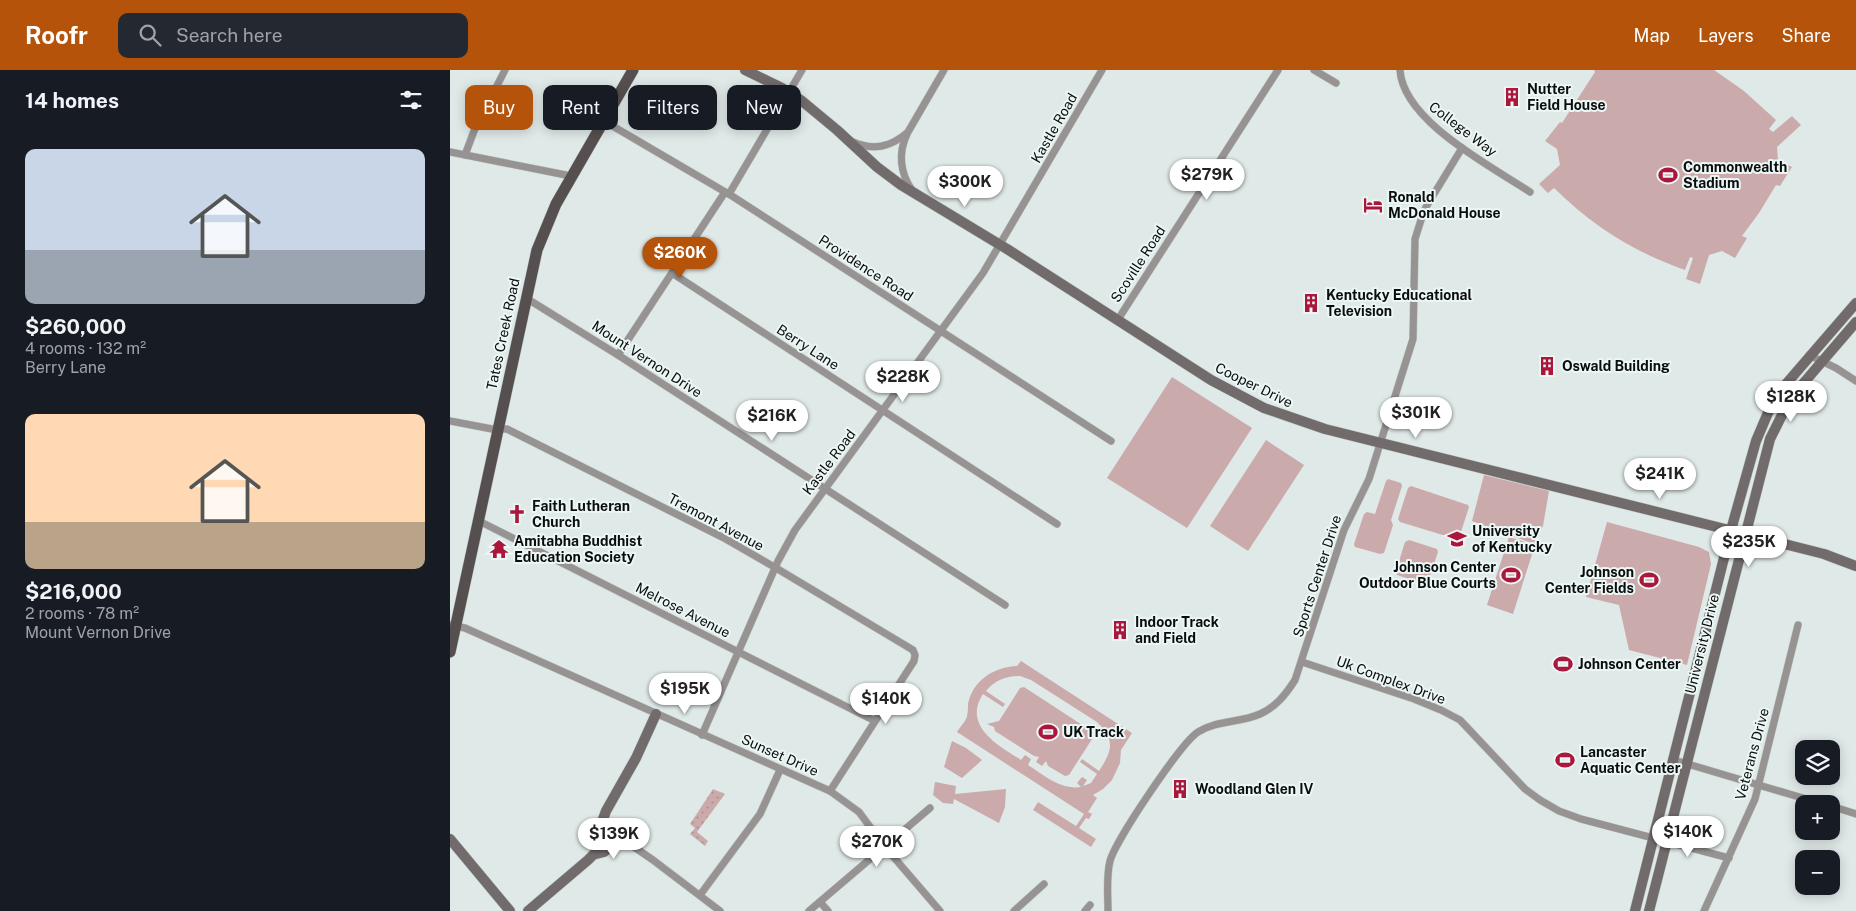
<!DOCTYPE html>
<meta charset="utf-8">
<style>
body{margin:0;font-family:"Public Sans",sans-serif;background:#242831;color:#f1f3f6;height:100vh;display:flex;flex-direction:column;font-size:19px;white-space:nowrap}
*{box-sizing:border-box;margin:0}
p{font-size:16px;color:#9ea1a6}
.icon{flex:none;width:28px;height:28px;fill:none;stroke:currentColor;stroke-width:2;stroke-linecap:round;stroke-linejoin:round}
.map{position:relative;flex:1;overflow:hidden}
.details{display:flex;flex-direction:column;background:#171b24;width:450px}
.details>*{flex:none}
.top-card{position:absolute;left:15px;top:15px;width:475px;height:45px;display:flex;gap:10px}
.fabs{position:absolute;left:1345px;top:670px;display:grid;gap:10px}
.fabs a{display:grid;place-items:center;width:45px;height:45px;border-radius:10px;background:#171b24;box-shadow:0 2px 12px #0003;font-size:25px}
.price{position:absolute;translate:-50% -42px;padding:0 11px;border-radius:18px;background:#fff;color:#222;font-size:16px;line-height:32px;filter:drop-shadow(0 1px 2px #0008)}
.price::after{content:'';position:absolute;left:50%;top:30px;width:15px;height:11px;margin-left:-8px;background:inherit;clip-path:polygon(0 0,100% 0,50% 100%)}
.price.active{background:#b45309;color:#fff}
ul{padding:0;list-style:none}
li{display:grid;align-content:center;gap:10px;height:265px;padding:0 25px}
li span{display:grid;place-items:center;height:155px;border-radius:10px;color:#555}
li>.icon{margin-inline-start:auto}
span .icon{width:90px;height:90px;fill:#fffc;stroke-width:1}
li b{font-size:21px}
h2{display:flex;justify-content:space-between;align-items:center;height:60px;padding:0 25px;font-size:21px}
.pill{padding:0 18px;border-radius:10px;background:#171b24;box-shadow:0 2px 12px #0003;font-size:18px;line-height:45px}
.pill.active{background:#b45309;color:#fff}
header{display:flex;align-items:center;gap:30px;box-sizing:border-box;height:70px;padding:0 25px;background:#b45309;color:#fff}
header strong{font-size:24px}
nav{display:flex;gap:28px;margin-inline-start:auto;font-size:18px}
.search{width:350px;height:45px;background:#242831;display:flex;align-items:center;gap:12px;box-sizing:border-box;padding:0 18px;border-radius:10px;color:#9ea1a6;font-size:19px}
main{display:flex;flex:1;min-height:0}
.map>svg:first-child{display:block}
.grass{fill:#cbaaac;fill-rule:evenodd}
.garden{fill:url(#garden-dots)}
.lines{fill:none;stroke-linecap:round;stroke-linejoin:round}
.street-casing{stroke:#bdc6c4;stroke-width:8}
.secondary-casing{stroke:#bdc6c4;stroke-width:11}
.primary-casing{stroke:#bdc6c4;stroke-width:12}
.street{stroke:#979393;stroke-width:7}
.secondary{stroke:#716b6b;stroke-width:10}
.primary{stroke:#564f50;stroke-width:11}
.labels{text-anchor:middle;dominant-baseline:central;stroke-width:4;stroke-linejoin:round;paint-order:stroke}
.poi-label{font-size:14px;font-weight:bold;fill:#0a0d0d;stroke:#ecf6f4;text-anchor:start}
.street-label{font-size:14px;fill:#0a0d0d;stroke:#ecf6f4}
</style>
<header>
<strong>Roofr</strong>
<div class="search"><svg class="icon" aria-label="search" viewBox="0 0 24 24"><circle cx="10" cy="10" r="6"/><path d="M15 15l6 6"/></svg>Search here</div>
<nav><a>Map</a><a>Layers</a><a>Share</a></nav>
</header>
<main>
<section class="details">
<h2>14 homes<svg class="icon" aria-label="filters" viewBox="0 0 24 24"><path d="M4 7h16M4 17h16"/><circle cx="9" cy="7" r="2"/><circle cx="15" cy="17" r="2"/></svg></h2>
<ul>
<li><span style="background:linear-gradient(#c9d6e8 65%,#9aa5b1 0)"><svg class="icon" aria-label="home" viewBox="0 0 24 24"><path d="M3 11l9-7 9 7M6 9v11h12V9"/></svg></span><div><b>$260,000</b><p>4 rooms · 132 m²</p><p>Berry Lane</p></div></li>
<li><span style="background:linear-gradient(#ffd9b3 70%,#b9a48a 0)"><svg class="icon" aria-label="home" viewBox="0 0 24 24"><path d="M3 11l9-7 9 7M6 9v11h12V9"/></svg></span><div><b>$216,000</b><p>2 rooms · 78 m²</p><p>Mount Vernon Drive</p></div></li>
</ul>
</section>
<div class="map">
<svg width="1406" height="841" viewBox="0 0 1406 841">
<defs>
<pattern id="garden-dots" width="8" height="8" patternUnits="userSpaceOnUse" patternTransform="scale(1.25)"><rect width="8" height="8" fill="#cbaaac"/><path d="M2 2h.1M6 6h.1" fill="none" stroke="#ad9193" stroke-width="1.8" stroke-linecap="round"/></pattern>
</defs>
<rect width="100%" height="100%" fill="#dfe9e7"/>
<g class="grass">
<path d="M 1144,0 L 1264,0 L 1294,21 L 1326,50 L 1319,59 L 1323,62 L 1342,46 L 1351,55 L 1327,77 L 1328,90 L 1342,97 L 1330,116 L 1326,115 L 1309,143 L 1292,166 L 1297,168 L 1285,188 L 1272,181 L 1259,185 L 1250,214 L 1236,209 L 1243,188 L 1240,187 L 1235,200 C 1182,181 1144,157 1104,118 L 1098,123 L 1089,114 L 1110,95 L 1107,79 L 1095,71 L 1110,52 L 1112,53 L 1145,2 Z"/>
<polygon points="722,307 802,358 737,458 657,408"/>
<polygon points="816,370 854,395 798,481 760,456"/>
<polygon points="1034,405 1099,421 1093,456 1084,474 1022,451"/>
<polygon points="938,409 951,413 952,416 941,450 943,455 934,483 930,484 905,477 904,474 914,444 917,442 925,444 936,411"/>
<polygon points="961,416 1018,435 1019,437 1009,468 1006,469 950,452 948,449 958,418"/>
<polygon points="1157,452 1249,477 1259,482 1261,494 1237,595 1179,580 1169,535 1136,527"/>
<polygon points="1059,467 1085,475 1063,544 1037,535"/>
<polygon points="959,470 987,479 988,482 978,512 975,514 947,505 946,501 955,472"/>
<path d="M 571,591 L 682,663 L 671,680 L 670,693 L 662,710 L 653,719 L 643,725 L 647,728 L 638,742 L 642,744 L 639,749 L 636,748 L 629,758 L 646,769 L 641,777 L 583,740 L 588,732 L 626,756 L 634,744 L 507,662 C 510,657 516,651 517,646 C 518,642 518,638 518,634 C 523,610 544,597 567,596 ZM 570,606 L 581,610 L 647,652 C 666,670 662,681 649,701 L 632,689 L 630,692 L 647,704 L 641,713 L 633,716 L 637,710 L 632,707 L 627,713 L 631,717 C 611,720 595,706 578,695 L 581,689 L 575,685 L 571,690 C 549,676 512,656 533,624 L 553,637 L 555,634 L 536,621 C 545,610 556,606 570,606 Z"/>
<polygon points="574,617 643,662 644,666 619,705 615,706 598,696 596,691 592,696 586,692 589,687 584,686 545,661 544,657 537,654 549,651 570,618"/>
<polygon points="502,671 516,678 532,690 512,708 494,697"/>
<polygon points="485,712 506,716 505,724 556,719 555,737 549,753 504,729 503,734 493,733 483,725"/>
</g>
<polygon class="garden" points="263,719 275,724 247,762 258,771 255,776 240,764 245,758 240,754"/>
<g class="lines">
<g class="street-casing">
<g id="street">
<polyline points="864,0 886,13"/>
<path d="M 950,0 C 953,51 1041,96 1080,122"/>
<polyline points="154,51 282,126 661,371"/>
<path d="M 457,64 C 448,83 450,103 462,120"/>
<path d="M 403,72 C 424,81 441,77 458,62 L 494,0"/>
<polyline points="0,82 121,106"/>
<polyline points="15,85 24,61 55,0"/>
<polyline points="279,124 352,0"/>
<polyline points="222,203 607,454"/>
<polyline points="76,228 168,285 555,535"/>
<polyline points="667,251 828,0"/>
<polyline points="168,285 275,122"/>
<polyline points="1359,285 1386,298 1406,311"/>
<polyline points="0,351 42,359 57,359 274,468 326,498 463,580 465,585 464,591 380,721"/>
<polyline points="29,451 425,651"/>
<polyline points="0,555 15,558 380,721 409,742 435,777 490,841"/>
<polyline points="852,592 964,629 991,640 1010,650 1075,719 1090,730 1109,741 1131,749 1279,788"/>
<polyline points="252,665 328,491 345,460 533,203 652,0"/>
<polyline points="1224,690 1373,734"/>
<polyline points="1381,736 1406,744"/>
<polyline points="152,755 203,790 270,841"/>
<polyline points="250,825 310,744 330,700"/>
<polyline points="370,832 378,841"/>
<polyline points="359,841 480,738"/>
<polyline points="564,841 594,814"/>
<polyline points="635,841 640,835"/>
<path d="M 658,841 C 658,825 656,807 660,791 C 665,771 731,673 748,662 C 767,650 790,653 810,644 C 826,637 836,624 845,610 L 894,460 L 919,409 L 963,269 L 965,169 L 971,150 L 976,137 L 1012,78"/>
<polyline points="1254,841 1305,729 1348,555"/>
</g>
</g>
<g class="secondary-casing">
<g id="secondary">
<polyline points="295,0 332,18 352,31 387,60 427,97 451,115 557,179 761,310 814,338 875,359 1295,464 1374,484 1406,496"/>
<polyline points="0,769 60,841"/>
<polyline points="146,784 154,782 171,767"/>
<polyline points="78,841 138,790 151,777 154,766 152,752 156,741 186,688 206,644"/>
<polyline points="1185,841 1281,460 1306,371 1320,338 1336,314 1406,233"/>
<polyline points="1199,841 1320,369 1336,337 1345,323 1406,252"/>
</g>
</g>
<g class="primary-casing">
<polyline id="primary" points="0,582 87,180 106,134 183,0"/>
</g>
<use href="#street" class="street"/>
<use href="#secondary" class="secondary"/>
<use href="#primary" class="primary"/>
</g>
<defs>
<g id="building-bare" transform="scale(1.5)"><path d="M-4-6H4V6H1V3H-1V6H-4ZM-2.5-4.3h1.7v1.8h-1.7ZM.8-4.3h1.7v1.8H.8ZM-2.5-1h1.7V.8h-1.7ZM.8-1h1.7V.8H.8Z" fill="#ab163d" stroke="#ecf6f4" stroke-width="2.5" paint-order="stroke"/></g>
<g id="stadium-bare" transform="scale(1.5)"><path d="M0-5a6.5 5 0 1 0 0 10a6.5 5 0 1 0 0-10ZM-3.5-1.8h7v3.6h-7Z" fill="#ab163d" stroke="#ecf6f4" stroke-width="2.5" paint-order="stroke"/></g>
<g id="hotel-bare" transform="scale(1.5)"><path d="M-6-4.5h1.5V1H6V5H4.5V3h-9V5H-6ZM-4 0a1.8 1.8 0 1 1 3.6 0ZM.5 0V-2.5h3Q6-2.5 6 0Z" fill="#ab163d" stroke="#ecf6f4" stroke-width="2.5" paint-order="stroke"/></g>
<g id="church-bare" transform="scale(1.5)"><path d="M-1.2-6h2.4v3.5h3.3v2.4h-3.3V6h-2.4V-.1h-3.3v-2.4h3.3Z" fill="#ab163d" stroke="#ecf6f4" stroke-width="2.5" paint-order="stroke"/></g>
<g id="university-bare" transform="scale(1.5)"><path d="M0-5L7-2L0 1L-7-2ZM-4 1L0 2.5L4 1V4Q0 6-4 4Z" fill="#ab163d" stroke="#ecf6f4" stroke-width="2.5" paint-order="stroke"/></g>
<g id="temple-bare" transform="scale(1.5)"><path d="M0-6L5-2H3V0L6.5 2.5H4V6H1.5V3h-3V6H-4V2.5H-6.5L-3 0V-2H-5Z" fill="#ab163d" stroke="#ecf6f4" stroke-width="2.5" paint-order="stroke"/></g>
</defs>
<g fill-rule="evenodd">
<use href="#building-bare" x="1062" y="27"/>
<use href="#stadium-bare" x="1218" y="105"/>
<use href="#hotel-bare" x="923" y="135"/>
<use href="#building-bare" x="861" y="233"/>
<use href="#building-bare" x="1097" y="296"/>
<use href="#church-bare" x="67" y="444"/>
<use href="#university-bare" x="1007" y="469"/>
<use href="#temple-bare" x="49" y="479"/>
<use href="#stadium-bare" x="1061" y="505"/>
<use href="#stadium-bare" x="1199" y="510"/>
<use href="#building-bare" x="670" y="560"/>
<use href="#stadium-bare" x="1113" y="594"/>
<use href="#stadium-bare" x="598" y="662"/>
<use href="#stadium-bare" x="1115" y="690"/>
<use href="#building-bare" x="730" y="719"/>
</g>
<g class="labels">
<g class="poi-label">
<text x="1077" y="19">Nutter<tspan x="1077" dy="16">Field House</tspan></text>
<text x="1233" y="97">Commonwealth<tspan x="1233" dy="16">Stadium</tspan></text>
<text x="938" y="127">Ronald<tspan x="938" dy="16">McDonald House</tspan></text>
<text x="876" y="225">Kentucky Educational<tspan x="876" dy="16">Television</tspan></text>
<text x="1112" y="296">Oswald Building</text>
<text x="82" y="436">Faith Lutheran<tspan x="82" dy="16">Church</tspan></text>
<text x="1022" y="461">University<tspan x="1022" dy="16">of Kentucky</tspan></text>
<text x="64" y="471">Amitabha Buddhist<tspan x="64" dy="16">Education Society</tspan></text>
<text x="1046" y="497" text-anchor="end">Johnson Center<tspan x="1046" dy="16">Outdoor Blue Courts</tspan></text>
<text x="1184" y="502" text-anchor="end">Johnson<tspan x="1184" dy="16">Center Fields</tspan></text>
<text x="685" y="552">Indoor Track<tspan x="685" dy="16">and Field</tspan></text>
<text x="1128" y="594">Johnson Center</text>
<text x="613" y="662">UK Track</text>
<text x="1130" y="682">Lancaster<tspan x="1130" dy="16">Aquatic Center</tspan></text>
<text x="745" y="719">Woodland Glen IV</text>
</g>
<g class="street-label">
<text transform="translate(604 58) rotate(-60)">Kastle Road</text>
<text transform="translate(1013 59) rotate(37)">College Way</text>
<text transform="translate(688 194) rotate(-57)">Scoville Road</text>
<text transform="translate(416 198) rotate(33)">Providence Road</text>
<text transform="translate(53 264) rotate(-78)">Tates Creek Road</text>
<text transform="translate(358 277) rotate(33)">Berry Lane</text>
<text transform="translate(197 289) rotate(33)">Mount Vernon Drive</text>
<text transform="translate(804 315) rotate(26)">Cooper Drive</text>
<text transform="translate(379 392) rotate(-53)">Kastle Road</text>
<text transform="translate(266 452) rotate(28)">Tremont Avenue</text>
<text transform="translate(867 506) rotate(-72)">Sports Center Drive</text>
<text transform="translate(233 540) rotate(27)">Melrose Avenue</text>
<text transform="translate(1252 574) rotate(-76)">University Drive</text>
<text transform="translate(941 610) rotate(20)">Uk Complex Drive</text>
<text transform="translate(1302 684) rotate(-75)">Veterans Drive</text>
<text transform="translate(330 685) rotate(24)">Sunset Drive</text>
</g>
</g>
</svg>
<div class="fabs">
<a><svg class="icon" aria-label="layers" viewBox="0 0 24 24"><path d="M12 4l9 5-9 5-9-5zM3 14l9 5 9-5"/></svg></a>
<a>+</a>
<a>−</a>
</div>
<b class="price" style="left:757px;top:131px">$279K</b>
<b class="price" style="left:515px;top:138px">$300K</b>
<b class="price active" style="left:230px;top:209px">$260K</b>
<b class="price" style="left:453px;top:333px">$228K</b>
<b class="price" style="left:1341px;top:353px">$128K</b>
<b class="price" style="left:966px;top:369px">$301K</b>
<b class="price" style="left:322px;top:372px">$216K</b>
<b class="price" style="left:1210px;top:430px">$241K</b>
<b class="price" style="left:1299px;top:498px">$235K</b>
<b class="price" style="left:235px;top:645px">$195K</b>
<b class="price" style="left:436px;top:655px">$140K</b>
<b class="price" style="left:1238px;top:788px">$140K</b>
<b class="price" style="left:164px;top:790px">$139K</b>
<b class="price" style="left:427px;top:798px">$270K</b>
<div class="top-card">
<a class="pill active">Buy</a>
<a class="pill">Rent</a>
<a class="pill">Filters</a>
<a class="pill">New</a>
</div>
</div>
</main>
